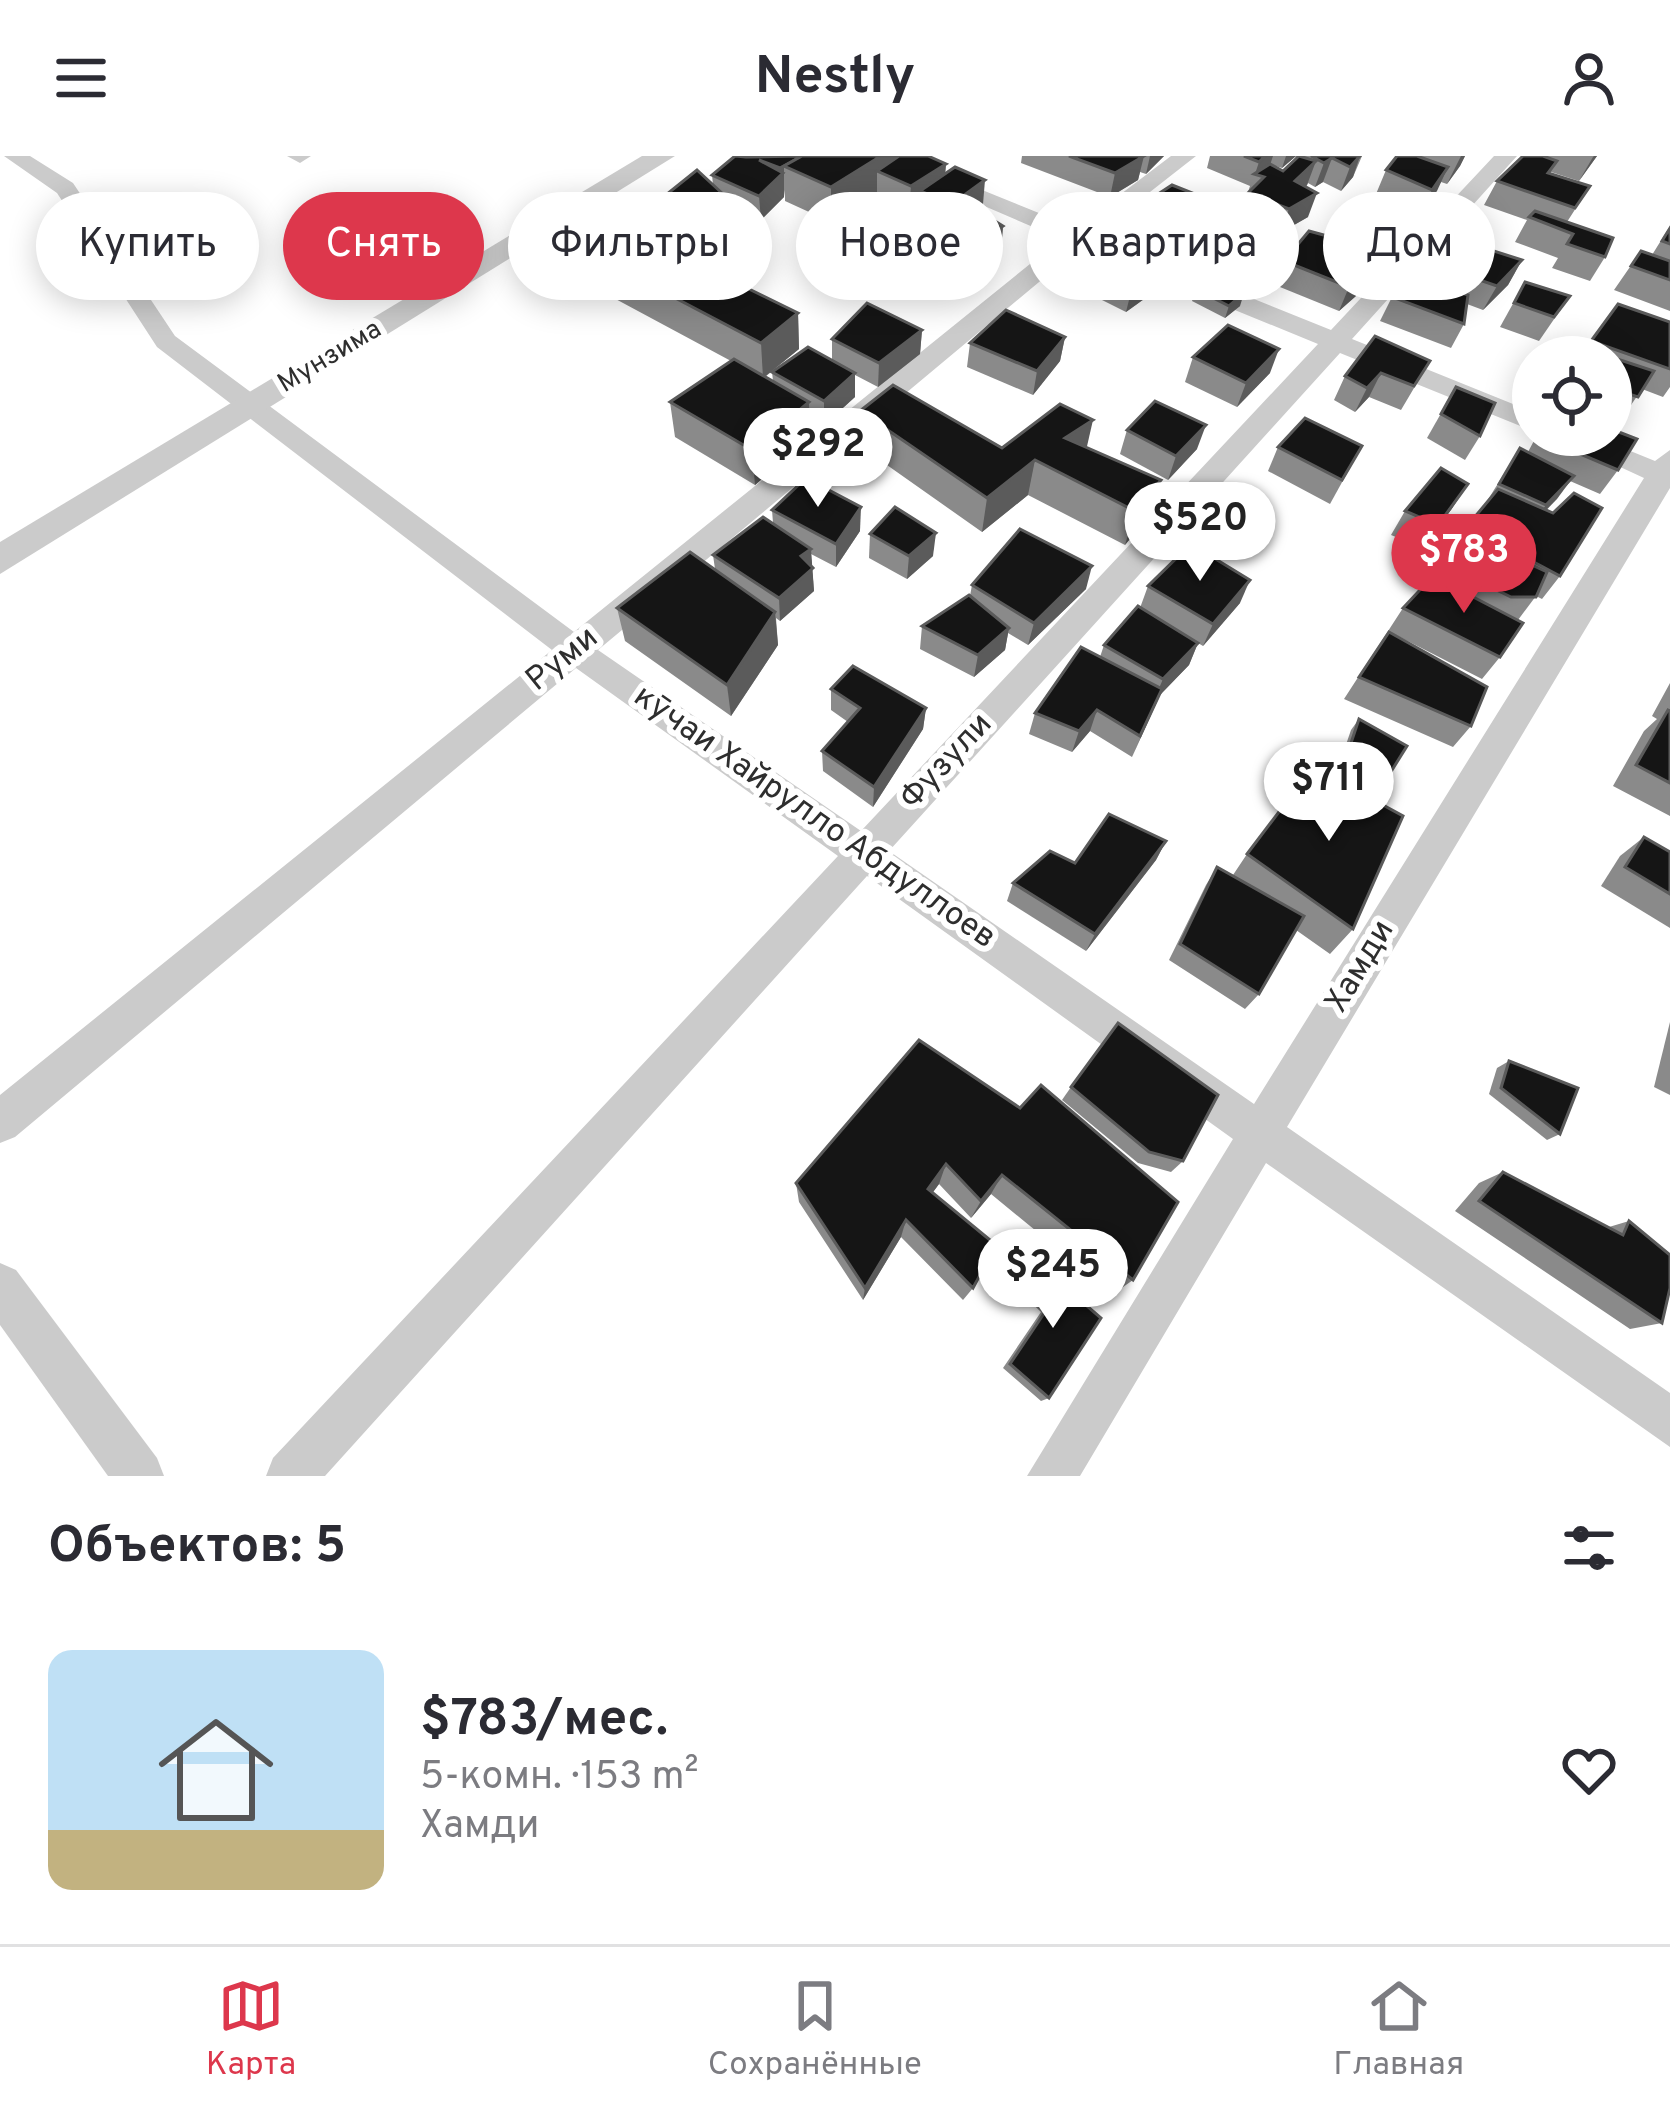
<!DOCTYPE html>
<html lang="ru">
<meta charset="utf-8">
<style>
body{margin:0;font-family:Overpass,sans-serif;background:#f7f7f7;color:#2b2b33;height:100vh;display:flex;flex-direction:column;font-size:45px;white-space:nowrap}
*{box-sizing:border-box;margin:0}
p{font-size:39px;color:#7c7c81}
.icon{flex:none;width:66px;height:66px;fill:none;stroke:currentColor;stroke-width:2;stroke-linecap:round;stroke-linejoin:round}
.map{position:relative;height:1320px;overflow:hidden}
.drawer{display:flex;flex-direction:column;background:#fff;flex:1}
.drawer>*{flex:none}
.guide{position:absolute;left:36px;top:36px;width:1599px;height:108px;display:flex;gap:24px}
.controls{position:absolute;left:1512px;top:180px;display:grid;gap:24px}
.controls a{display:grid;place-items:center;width:120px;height:120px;border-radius:50%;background:#fff;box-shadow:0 6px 30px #0003;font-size:60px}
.price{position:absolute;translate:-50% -102px;padding:0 27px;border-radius:42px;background:#fff;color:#222;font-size:39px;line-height:78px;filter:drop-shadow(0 3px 6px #0008)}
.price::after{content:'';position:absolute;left:50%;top:72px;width:36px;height:27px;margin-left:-18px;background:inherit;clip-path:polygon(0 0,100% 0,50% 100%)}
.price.on{background:#dd374c;color:#fff}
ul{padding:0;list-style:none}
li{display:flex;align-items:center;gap:36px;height:300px;padding:0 48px}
li span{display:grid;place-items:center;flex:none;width:336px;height:240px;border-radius:24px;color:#555}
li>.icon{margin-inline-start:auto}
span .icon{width:144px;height:144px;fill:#fffc;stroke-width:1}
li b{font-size:51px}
h2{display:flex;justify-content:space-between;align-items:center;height:144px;padding:0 48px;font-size:51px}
.pill{padding:0 42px;border-radius:54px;background:#fff;box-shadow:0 6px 30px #0003;font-size:42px;line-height:108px}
.pill.on{background:#dd374c;color:#fff}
header{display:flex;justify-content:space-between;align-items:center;height:156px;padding:0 48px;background:#fff;font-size:54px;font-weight:700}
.dock{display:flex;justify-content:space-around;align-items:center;height:168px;border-top:3px solid #e1e1e2;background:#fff;font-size:33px;color:#7c7c81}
.dock a{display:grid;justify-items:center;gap:6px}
.dock .on{color:#dd374c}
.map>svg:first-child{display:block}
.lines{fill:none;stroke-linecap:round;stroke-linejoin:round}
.minor{fill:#cbcbcb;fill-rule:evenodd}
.tertiary{fill:#cbcbcb;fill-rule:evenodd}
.wall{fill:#8a8a8a;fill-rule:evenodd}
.shaded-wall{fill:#5b5b5b}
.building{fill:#151515;stroke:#5b5b5b;stroke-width:3}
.labels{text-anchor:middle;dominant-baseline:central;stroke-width:12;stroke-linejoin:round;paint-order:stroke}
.far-street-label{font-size:27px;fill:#2e2e2e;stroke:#fff}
.street-label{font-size:33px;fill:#2e2e2e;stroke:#fff}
</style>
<header><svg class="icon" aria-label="menu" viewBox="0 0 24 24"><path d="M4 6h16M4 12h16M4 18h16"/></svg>Nestly<svg class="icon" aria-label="person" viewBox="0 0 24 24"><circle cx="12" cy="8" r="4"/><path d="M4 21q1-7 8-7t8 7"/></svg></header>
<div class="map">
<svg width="1670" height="1320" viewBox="0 0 1670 1320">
<rect width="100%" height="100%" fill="#fff"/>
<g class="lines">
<g class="minor">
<path d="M 4,0 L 30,0 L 73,27 L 175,180 L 574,476 L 1061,83 L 868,0 L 898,0 L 1076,72 L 1171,0 L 1196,0 L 1095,79 L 1331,174 L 1494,0 L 1517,0 L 1352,183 L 1533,256 L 1533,275 L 1340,197 L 889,695 L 1254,948 L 1644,322 L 1551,279 L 1591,279 L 1655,305 L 1670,294 L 1670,332 L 1287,971 L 1670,1237 L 1670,1291 L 1266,1007 L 1080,1320 L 1027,1320 L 1233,983 L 867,720 L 325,1320 L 266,1320 L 273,1302 L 838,700 L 576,512 L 15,981 L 0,987 L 0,939 L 552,494 L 157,191 L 57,37 ZM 1081,91 L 1318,188 L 861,675 L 598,494 Z"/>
<polygon points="287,0 311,0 300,7"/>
<polygon points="0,1107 16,1114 157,1302 164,1320 108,1320 0,1169"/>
</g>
<polygon class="tertiary" points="642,0 675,0 0,418 0,386"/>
</g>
<g class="wall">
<path d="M 735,0 L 946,8 L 945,17 L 983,48 L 949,72 L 940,68 L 938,92 L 918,108 L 885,85 L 884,91 L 908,101 L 907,114 L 894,125 L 852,106 L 852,94 L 855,92 L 817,76 L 817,64 L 820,61 L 785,45 L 785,34 L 784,41 L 761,64 L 724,47 L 726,63 L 695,84 L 665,66 L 662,42 L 713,29 L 712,19 ZM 877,37 L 877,39 L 898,49 L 881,57 L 881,62 L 857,73 L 835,64 Z"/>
<polygon points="1022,0 1164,0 1146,18 1140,16 1138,24 1110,41 1021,7"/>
<polygon points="1210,0 1296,0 1282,12 1272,9 1283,15 1295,4 1296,0 1362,0 1353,21 1341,35 1323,26 1315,31 1308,27 1306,31 1308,61 1280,77 1240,61 1250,30 1207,12"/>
<polygon points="1397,0 1465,0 1460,10 1447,28 1441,26 1420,58 1376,38 1386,14"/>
<polygon points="1523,0 1597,0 1579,25 1551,16 1550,18 1590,30 1567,66 1605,101 1590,125 1552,112 1558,102 1515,86 1527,64 1484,49 1497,25"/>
<polygon points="1146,46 1198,67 1178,86 1140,70"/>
<polygon points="1003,70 1002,82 975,102 949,90 950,78"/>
<polygon points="1670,70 1670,155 1614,134 1641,95 1652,99"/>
<polygon points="1331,81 1394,91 1383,116 1339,155 1275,129 1284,105"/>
<polygon points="603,104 798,157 799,193 765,221 773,225 772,216 832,204 832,183 922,174 920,198 878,231 855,219 855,241 824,269 810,261 810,281 755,329 675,281 670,246 731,205 610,140"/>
<polygon points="1522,104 1508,129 1483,154 1467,148 1464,168 1451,192 1380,165 1392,141 1422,123 1430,107"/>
<polygon points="1157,113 1151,138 1126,156 1092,139 1097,114"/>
<polygon points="1525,126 1570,140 1539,185 1500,171"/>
<polygon points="1196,133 1240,150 1225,162 1192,145"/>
<polygon points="1670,166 1670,231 1663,241 1642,233 1620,265 1611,262 1611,201 1580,201 1591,185"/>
<polygon points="1065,181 1060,205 1033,239 967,211 970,187"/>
<polygon points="1193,201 1270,217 1237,251 1185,226"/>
<polygon points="1430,205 1401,254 1369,241 1355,256 1334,244 1345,220"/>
<polygon points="1456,231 1480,280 1465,304 1427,282"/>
<polygon points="860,255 1002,292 1087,291 1150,358 1125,389 1028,339 982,376 860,290"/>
<polygon points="1127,274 1197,293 1168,324 1120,298"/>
<polygon points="1537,279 1611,279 1618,314 1600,338 1570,325 1546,354 1560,420 1542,443 1536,440 1518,464 1500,501 1482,523 1392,477 1471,570 1453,591 1344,543 1403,452 1438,423 1455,393 1453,392 1484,350 1520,292 1528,296"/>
<polygon points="1362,290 1330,348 1268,315 1278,291"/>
<polygon points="1453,351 1423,392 1391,379 1405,355"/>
<polygon points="772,354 860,375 836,411 811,398 814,435 780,465 776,462 778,489 731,560 625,485 617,452 715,413 713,399 773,367"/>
<polygon points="870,378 933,400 907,423 869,402"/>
<polygon points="972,429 1086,433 1028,489 1008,477 1005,494 974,521 920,493 922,470 970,440"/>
<polygon points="1148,430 1240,447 1203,490 1198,487 1189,509 1160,539 1132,601 1090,575 1072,596 1029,578 1035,557 1100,501 1104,489 1140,452"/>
<polygon points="1670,527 1670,660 1613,630 1644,575 1657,563 1652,560"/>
<polygon points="831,533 926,552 923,573 873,651 823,615 822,595 848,566 831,554"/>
<polygon points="1359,563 1387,622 1379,632 1339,609 1351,574"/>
<polygon points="1644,681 1670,696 1670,772 1601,730 1620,700"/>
<polygon points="1166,685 1156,704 1086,795 1007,745 1013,727 1075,707"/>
<polygon points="1247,698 1353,773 1330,798 1296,774 1259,838 1245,853 1169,804 1206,729 1217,711 1233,719"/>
<polygon points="1670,866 1670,939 1654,931"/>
<polygon points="919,884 1133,1124 1113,1138 991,1038 971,1062 939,1028 933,1036 973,1132 963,1144 901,1081 863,1144 799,1046 796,1027"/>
<polygon points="1509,905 1560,978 1547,984 1489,938 1497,912"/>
<polygon points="1071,931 1183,1005 1171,1016 1138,1007 1062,944"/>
<polygon points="1503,1016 1609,1071 1629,1065 1662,1167 1630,1173 1455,1055 1479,1027"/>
<polygon points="1029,1100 1101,1162 1049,1242 1041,1245 1003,1212 1041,1156 1012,1128 1022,1108"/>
</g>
<g class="shaded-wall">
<polygon points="881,0 910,0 877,15 877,37 831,66 831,31"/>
<polygon points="1144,0 1138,24 1110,41 1115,17"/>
<polygon points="1150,0 1164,0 1146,18"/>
<polygon points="1265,0 1273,0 1269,12 1255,18 1259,6"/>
<polygon points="1286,0 1296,0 1282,12"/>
<polygon points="1360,0 1353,21 1341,35 1350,11"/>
<polygon points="1461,0 1465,0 1460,10 1447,28"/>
<polygon points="1594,0 1597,0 1579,25 1593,1"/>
<polygon points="1332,2 1323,26 1315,31 1324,7"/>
<polygon points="1316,5 1307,29 1286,49 1295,25"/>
<polygon points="946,8 944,32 920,35 919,48 909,54 911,30"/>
<polygon points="784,10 784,41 761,64 759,40 780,19 780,12"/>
<polygon points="1448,11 1437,35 1420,58 1432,34"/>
<polygon points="985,24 983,48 949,72 952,48"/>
<polygon points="1317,37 1308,61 1280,77 1289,53"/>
<polygon points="724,39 726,63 695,84 692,60"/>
<polygon points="1205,42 1198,67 1178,86 1185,62"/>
<polygon points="940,68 938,92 918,108 920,84"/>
<polygon points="881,69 880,82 862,95 862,83"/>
<polygon points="1003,70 1002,82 975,102 976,89"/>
<polygon points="1394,91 1383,116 1339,155 1349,131"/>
<polygon points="908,101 907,114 894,125 895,112"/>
<polygon points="1522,104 1508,129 1483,154 1497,130"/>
<polygon points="1157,113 1151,138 1126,156 1132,132"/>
<polygon points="1244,137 1240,150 1225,162 1229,150"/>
<polygon points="798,157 799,193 763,222 761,187"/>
<polygon points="922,174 920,198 878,231 879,207"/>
<polygon points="1065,181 1060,205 1033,239 1037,215"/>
<polygon points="1279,193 1270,217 1237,251 1246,227"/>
<polygon points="855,217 855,241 824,269 824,245"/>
<polygon points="1381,217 1369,241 1355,256 1367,232"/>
<polygon points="809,246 810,281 755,329 752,294"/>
<polygon points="1093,264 1085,299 1058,317 1065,282"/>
<polygon points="1206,269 1197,293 1168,324 1176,300"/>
<polygon points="1035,304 1028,339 982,376 987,342"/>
<polygon points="1574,320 1557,343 1529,372 1546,349"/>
<polygon points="1161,324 1150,358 1125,389 1135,355"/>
<polygon points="1468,328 1453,351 1423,392 1438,369"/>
<polygon points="861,351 860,375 836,411 836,388"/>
<polygon points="936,377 933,400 907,423 909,400"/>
<polygon points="811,393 814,435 780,465 779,442 801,400"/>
<polygon points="1092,410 1086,433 1028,489 1034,467"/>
<polygon points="1250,424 1240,447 1203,490 1213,468"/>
<polygon points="775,456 778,489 731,560 727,529"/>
<polygon points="1009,472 1005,494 974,521 978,499"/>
<polygon points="1198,487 1189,509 1160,539 1132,601 1159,539 1154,544 1163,523"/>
<polygon points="926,552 923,573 873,651 874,631"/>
<polygon points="1097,554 1090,575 1072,596 1079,575"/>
<polygon points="1166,685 1156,704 1086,795 1095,778"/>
<polygon points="946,1008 939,1028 922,1051 928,1033"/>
<polygon points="1002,1019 991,1038 971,1062 981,1045"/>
<polygon points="906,1064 901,1081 863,1144 865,1132"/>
</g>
<g class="building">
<polygon points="735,0 746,1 802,0 780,12 759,4 783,17 759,40 712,19"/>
<polygon points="802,0 881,0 831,31 784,10"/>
<polygon points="899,0 928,0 946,8 911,30 877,15"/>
<polygon points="1069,0 1144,0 1115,17"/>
<polygon points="1244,0 1265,0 1259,6"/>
<polygon points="1299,0 1316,5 1295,25 1317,37 1289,53 1248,37 1264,21 1254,18 1270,8 1283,15"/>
<polygon points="1311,0 1360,0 1350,11 1332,2 1324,7"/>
<polygon points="1397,0 1417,0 1448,11 1432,34 1386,14"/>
<polygon points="1523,0 1543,0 1557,5 1548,17 1590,30 1575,52 1497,25"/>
<polygon points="955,11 985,24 952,48 920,35"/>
<polygon points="697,14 724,39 692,60 662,42"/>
<polygon points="1172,29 1205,42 1185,62 1146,46"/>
<polygon points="902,47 940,68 920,84 881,57"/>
<polygon points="1535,55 1613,82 1605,101 1567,88 1573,78 1529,61"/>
<polygon points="982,57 1003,70 976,89 950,78"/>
<polygon points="823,59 857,73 876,61 881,62 881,69 862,83 817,64"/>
<polygon points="1347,70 1394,91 1349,131 1284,105 1309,75 1331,81"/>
<polygon points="1670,72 1670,88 1662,85"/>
<polygon points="876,80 885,84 879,89 908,101 895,112 852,94"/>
<polygon points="645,82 798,157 761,187 603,104"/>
<polygon points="1453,82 1522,104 1497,130 1430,107"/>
<polygon points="1641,95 1670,105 1670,124 1631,110"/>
<polygon points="1121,96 1157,113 1132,132 1097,114"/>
<polygon points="1412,120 1468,139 1464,168 1392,141"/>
<polygon points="1206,123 1244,137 1229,150 1196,133"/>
<polygon points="1525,126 1570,140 1554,161 1514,147"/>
<polygon points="867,147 922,174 879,207 832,183"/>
<polygon points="1618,148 1670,166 1670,213 1591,185"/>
<polygon points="1006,154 1065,181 1037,215 970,187"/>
<polygon points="1228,169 1279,193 1246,227 1193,201"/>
<polygon points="1375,180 1430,205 1414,230 1381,217 1367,232 1345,220"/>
<polygon points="808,191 855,217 824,245 772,216"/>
<polygon points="1611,201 1654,215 1638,241 1611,232"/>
<polygon points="734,203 809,246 752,294 670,246"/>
<polygon points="893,229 1002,292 1060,248 1093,264 1065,282 1161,324 1135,355 1035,304 987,342 860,255"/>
<polygon points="1456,231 1495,247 1480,280 1441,258"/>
<polygon points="1155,245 1206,269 1176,300 1127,274"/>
<polygon points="1305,262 1362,290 1342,324 1278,291"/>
<polygon points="1611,273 1637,283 1618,314 1540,281 1541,279 1611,279"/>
<polygon points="1520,292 1574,320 1546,349 1499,328"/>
<polygon points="1441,312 1468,328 1438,369 1405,355"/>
<polygon points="806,322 861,351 836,388 772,354"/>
<polygon points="1498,333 1553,357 1574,337 1602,352 1560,420 1530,404 1531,395 1469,368"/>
<polygon points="895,351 936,377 909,400 870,378"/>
<polygon points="763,361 811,393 801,400 813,412 779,442 713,399"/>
<polygon points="1020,373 1092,410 1034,467 972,429"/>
<polygon points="1465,378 1547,416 1536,441 1511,441 1448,410"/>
<polygon points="1191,388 1250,424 1213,468 1148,430"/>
<polygon points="690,396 775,456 727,529 617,452"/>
<polygon points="1433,420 1523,467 1500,501 1403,452"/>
<polygon points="969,439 1009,472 978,499 922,470"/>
<polygon points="1138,450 1198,487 1163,523 1104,489"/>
<polygon points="1389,476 1487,531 1471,570 1359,521"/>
<polygon points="1081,491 1162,533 1140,580 1097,554 1079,575 1035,557"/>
<polygon points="853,510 926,552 874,631 822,595 860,552 831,533"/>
<polygon points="1668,554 1670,555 1670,627 1636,609"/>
<polygon points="1359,563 1407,590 1387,622 1347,599"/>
<polygon points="1313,611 1403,660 1353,773 1247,698"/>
<polygon points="1109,658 1166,685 1095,778 1013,727 1050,695 1075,707"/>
<polygon points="1644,681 1670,696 1670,738 1625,711"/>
<polygon points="1217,711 1304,760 1259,838 1180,788"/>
<polygon points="1118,867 1218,939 1183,1005 1149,996 1071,931"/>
<polygon points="919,884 1020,952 1041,929 1178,1046 1133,1124 1002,1019 981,1045 946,1008 928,1033 996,1089 973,1132 906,1064 865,1132 796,1027"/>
<polygon points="1509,905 1578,932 1560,978 1501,932"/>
<polygon points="1503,1016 1623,1079 1629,1065 1670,1099 1670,1132 1662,1167 1479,1045"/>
<polygon points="1029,1100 1101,1162 1049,1242 1010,1208 1049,1150 1019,1121"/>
</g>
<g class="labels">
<g class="far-street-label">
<text transform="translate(330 201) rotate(-31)">Мунзима</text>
</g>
<g class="street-label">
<text transform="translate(563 504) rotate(-39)">Руми</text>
<text transform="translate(947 606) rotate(-47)">Фузули</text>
<text transform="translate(814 662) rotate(35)">кӯчаи Хайрулло Абдуллоев</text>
<text transform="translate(1361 811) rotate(-59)">Хамди</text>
</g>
</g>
</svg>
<div class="controls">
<a><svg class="icon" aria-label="locate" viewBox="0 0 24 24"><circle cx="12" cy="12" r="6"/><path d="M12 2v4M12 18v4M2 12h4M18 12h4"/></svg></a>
</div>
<b class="price" style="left:818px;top:354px">$292</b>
<b class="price" style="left:1200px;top:428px">$520</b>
<b class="price on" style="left:1464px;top:460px">$783</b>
<b class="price" style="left:1329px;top:688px">$711</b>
<b class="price" style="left:1053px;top:1175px">$245</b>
<div class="guide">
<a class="pill">Купить</a>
<a class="pill on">Снять</a>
<a class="pill">Фильтры</a>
<a class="pill">Новое</a>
<a class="pill">Квартира</a>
<a class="pill">Дом</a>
</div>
</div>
<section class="drawer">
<h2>Объектов: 5<svg class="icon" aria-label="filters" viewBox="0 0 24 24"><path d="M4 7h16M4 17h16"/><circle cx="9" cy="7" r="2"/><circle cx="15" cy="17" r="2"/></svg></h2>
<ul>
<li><span style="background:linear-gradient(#bfe0f5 75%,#c2b280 0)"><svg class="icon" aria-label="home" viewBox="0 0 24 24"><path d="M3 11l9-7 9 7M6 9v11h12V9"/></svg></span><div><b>$783/мес.</b><p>5-комн. · 153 m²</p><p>Хамди</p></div><svg class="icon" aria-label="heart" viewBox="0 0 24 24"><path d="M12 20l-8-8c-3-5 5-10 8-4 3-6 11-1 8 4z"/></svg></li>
</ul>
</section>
<nav class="dock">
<a class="on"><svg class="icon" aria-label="map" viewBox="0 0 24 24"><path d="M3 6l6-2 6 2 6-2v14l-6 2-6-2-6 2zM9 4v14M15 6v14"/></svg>Карта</a>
<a><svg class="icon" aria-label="saved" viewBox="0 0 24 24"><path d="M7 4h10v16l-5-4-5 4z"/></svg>Сохранённые</a>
<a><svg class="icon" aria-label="home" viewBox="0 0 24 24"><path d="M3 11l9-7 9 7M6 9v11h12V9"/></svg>Главная</a>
</nav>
